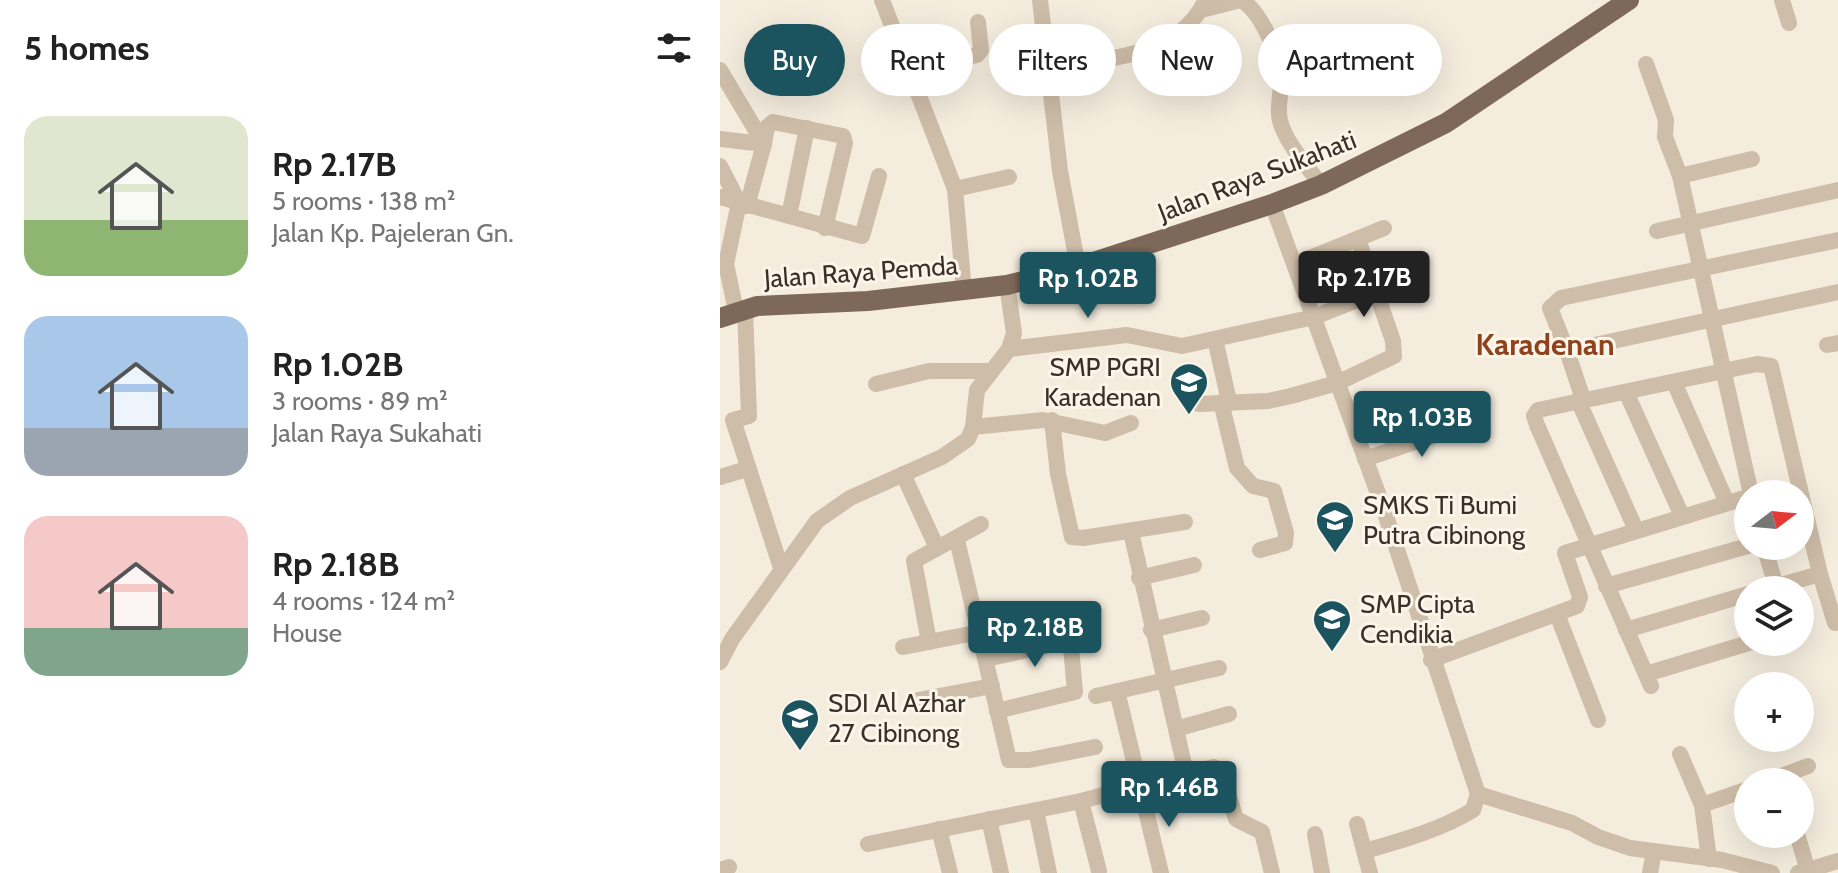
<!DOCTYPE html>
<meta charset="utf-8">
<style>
body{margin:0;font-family:Cabin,sans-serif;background:#f6f6f6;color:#222;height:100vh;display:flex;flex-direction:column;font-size:30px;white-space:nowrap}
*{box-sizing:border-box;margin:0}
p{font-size:26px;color:#767676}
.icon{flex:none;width:44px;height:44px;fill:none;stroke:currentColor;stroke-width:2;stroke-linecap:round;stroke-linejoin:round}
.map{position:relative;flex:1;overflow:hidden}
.details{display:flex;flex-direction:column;background:#fff;width:720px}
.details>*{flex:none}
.banner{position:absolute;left:24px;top:24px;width:760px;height:72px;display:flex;gap:16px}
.needle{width:52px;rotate:74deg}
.controls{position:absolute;left:1014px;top:480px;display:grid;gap:16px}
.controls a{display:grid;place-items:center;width:80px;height:80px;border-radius:50%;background:#fff;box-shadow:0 8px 32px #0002;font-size:40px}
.price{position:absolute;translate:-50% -68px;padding:0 18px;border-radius:8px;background:#1b545f;color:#fff;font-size:26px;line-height:52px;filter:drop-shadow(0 2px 4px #0008)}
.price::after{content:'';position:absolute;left:50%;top:48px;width:24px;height:18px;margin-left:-12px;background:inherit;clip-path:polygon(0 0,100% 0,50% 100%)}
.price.active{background:#222;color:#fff}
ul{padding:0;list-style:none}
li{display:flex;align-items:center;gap:24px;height:200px;padding:0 24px}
li span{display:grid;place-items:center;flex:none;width:224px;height:160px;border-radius:24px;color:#555}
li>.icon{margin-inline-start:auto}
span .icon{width:96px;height:96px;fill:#fffc;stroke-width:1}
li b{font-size:34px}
h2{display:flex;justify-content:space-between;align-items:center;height:96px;padding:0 24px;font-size:34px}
.pill{padding:0 28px;border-radius:36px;background:#fff;box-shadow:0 8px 32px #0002;font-size:28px;line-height:72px}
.pill.active{background:#1b545f;color:#fff}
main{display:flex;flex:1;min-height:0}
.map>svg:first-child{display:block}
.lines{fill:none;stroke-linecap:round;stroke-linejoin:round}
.minor{stroke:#cebda8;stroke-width:16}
.major{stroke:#7d6859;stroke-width:20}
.labels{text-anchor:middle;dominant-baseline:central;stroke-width:6;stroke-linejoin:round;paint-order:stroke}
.street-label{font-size:26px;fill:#3a3029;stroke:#fbf5ea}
.poi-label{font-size:26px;fill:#3a3029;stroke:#fbf5ea;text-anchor:start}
.quarter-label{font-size:30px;font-weight:bold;fill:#8f421c;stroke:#fbf5ea}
</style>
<main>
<section class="details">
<h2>5 homes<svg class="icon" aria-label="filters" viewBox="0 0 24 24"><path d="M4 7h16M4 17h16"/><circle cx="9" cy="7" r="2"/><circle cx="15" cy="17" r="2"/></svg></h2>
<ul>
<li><span style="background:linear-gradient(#dfe7d0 65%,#8fb573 0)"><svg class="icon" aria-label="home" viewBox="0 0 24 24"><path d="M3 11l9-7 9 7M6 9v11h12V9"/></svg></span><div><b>Rp 2.17B</b><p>5 rooms · 138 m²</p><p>Jalan Kp. Pajeleran Gn.</p></div></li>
<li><span style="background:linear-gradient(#a9c7e8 70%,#9aa5b1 0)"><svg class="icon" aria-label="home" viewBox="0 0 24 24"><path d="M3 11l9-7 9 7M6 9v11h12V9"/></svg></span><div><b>Rp 1.02B</b><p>3 rooms · 89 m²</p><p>Jalan Raya Sukahati</p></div></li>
<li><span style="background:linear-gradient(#f6c9c9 70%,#7fa58c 0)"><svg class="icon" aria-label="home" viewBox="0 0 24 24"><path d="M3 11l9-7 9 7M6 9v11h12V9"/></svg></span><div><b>Rp 2.18B</b><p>4 rooms · 124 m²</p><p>House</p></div></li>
</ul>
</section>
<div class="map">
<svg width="1118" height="873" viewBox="0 0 1118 873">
<rect width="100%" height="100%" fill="#f4ecdd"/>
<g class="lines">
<g class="minor">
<polyline points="162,0 235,189 244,291"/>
<polyline points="320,0 340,171 358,267"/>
<polyline points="1062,0 1069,23"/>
<path d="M 481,10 L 521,0 C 541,11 559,55 561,77 C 562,94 555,111 562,127 C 570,148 588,167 601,185"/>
<polyline points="926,64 946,120 945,137 960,176 1031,494"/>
<path d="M 329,66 C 384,60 459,57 485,1"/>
<polyline points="0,70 44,144 27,206"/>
<polyline points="187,70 257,55 261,50 258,22"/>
<polyline points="0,139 44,144 47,127 53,122 123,136 125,143 105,228"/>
<polyline points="0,166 19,203 6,264 16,311"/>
<polyline points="960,176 1032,159"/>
<polyline points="235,189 289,177"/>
<polyline points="0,197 142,236 159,176"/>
<polyline points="552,204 663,507 758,794 852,823 878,837 910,848 1002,860 1052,873"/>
<polyline points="69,216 87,128"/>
<polyline points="937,231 1118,190"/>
<polyline points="575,264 664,228"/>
<polyline points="25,309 29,416 13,420 61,568"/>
<polyline points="495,339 509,401"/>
<polyline points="1107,345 1118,343"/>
<polyline points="289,349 407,335 462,346 594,317 678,284"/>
<polyline points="847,351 830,308 841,298 1118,240"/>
<polyline points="954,382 1007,503"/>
<polyline points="156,384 209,371 269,371"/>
<polyline points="906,392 962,516"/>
<polyline points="863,399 847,351 1118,292"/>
<polyline points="858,400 916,530"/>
<polyline points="501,402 517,468 533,486 554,491 566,533 565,543 540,550"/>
<polyline points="479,404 548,401 571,396 617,383 674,356 673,341 638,239"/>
<polyline points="332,420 338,474 352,537 363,538 465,522"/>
<polyline points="253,427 323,420 385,433 411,423"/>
<polyline points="645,459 748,424"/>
<polyline points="183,474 217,548"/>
<polyline points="0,477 27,469"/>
<polyline points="411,532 466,773 494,767 501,770 516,819 542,832 552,873"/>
<polyline points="237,540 289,760 309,760 375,747"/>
<polyline points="1044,546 1056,586"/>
<polyline points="419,578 474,565"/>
<polyline points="886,586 1028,546"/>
<polyline points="1043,590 1100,574"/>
<polyline points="837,614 878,720"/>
<polyline points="431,630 482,618"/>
<polyline points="906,630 1028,594"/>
<polyline points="209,642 194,561 261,524"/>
<polyline points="183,647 260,632"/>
<polyline points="266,659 343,642 351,647 355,692 277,711"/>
<polyline points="711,660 857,606 860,597 845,553 1028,497"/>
<polyline points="0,662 12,639 97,521 130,498 222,457 248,439 253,427 257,390 289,349 294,333 287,285"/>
<polyline points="926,674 1032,642"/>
<polyline points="931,686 817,425 814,416 818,410 1037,364 1051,366 1100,574 1115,623 1118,622"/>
<polyline points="397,691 441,873"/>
<polyline points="376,696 499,668"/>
<polyline points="193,701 272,686"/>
<polyline points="456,729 509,714"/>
<polyline points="960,754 982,805 989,859"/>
<polyline points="1046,782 1088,766"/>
<polyline points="361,801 379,871"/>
<polyline points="982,805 1028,789"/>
<polyline points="316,810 329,873"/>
<polyline points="269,819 281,873"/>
<polyline points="637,824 650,873"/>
<polyline points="219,829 230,873"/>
<polyline points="595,834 602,873"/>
<polyline points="1077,834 1088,871"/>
<polyline points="148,844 361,801 466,773"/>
<path d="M 645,851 C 683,840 720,830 753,810 L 758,794"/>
<polyline points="0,870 9,867"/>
<polyline points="930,873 934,852"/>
<polyline points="1078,873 1118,861"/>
</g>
<polyline class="major" points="0,318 37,306 148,301 287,285 358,267 552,204 601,185 726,123 909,0"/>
</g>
<defs>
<g id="school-pin" transform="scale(2)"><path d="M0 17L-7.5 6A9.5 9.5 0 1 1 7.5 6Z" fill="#1b545f" stroke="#fbf5ea"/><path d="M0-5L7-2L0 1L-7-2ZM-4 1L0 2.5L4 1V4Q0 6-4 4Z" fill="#fff"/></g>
</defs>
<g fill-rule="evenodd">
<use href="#school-pin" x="469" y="382"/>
<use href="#school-pin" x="615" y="520"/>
<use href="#school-pin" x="612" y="619"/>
<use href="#school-pin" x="80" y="718"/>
</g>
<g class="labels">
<g class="street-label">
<text transform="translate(537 176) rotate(-21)">Jalan Raya Sukahati</text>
<text transform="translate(141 272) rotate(-4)">Jalan Raya Pemda</text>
</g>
<g class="poi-label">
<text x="441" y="367" text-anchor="end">SMP PGRI<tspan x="441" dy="30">Karadenan</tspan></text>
<text x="643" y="505">SMKS Ti Bumi<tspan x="643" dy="30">Putra Cibinong</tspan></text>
<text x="640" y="604">SMP Cipta<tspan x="640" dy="30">Cendikia</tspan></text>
<text x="108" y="703">SDI Al Azhar<tspan x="108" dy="30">27 Cibinong</tspan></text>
</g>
<g class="quarter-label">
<text x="825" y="344">Karadenan</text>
</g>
</g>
</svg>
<div class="controls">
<a><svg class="needle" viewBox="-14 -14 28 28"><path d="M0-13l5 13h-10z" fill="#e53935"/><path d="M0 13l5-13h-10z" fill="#767676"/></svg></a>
<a><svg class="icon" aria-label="layers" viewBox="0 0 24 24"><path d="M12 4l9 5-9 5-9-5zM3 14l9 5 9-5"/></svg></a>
<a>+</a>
<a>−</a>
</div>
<b class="price active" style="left:644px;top:319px">Rp 2.17B</b>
<b class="price" style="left:368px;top:320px">Rp 1.02B</b>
<b class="price" style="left:702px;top:459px">Rp 1.03B</b>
<b class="price" style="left:315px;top:669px">Rp 2.18B</b>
<b class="price" style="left:449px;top:829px">Rp 1.46B</b>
<div class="banner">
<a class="pill active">Buy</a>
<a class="pill">Rent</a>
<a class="pill">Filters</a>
<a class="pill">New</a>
<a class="pill">Apartment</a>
</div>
</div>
</main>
